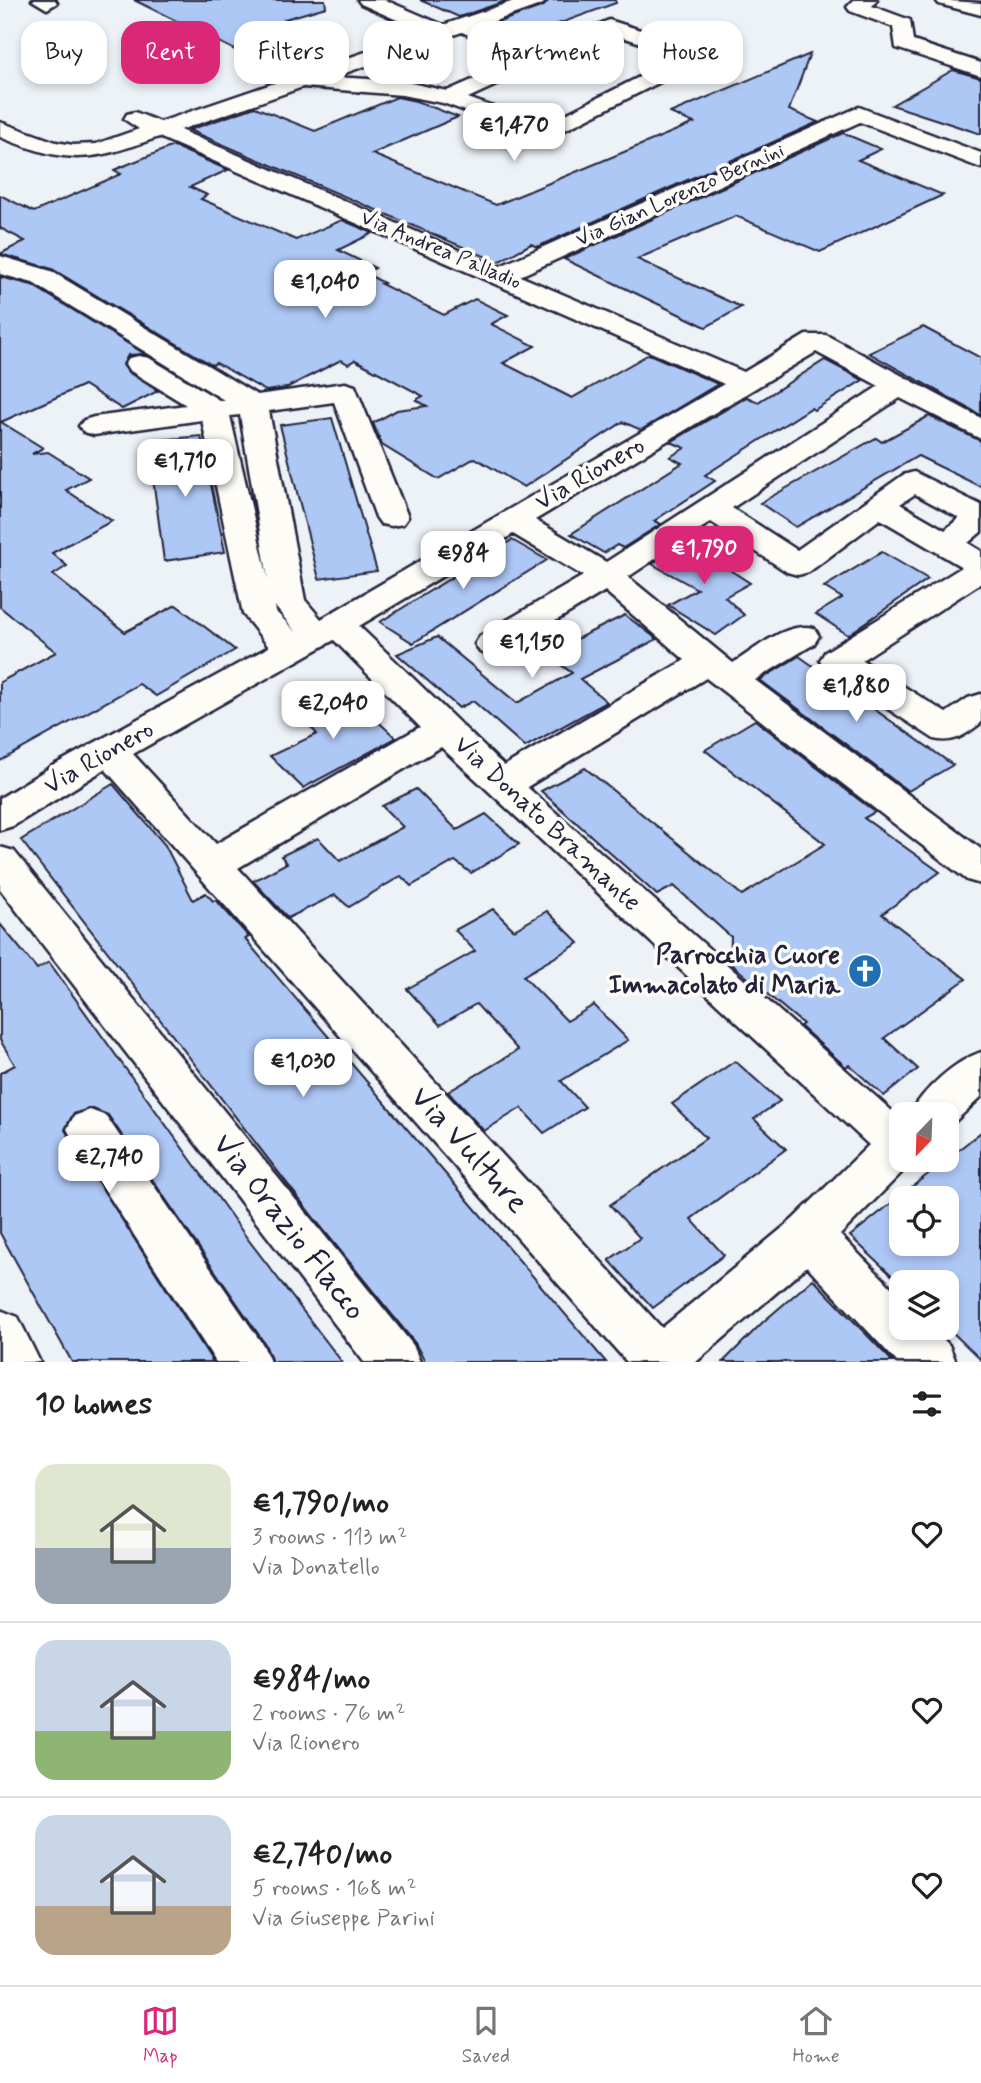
<!DOCTYPE html>
<meta charset="utf-8">
<style>
body{margin:0;font-family:Mynerve,sans-serif;background:#f6f6f6;color:#222;height:100vh;display:flex;flex-direction:column;font-size:26px;white-space:nowrap}
*{box-sizing:border-box;margin:0}
p{font-size:23px;color:#767676}
.icon{flex:none;width:38px;height:38px;fill:none;stroke:currentColor;stroke-width:2;stroke-linecap:round;stroke-linejoin:round}
.map{position:relative;height:1362px;overflow:hidden}
.details{display:flex;flex-direction:column;background:#fff;flex:1}
.details>*{flex:none}
.guide{position:absolute;left:21px;top:21px;width:940px;height:63px;display:flex;gap:14px}
.needle{width:46px;rotate:203deg}
.tools{position:absolute;left:889px;top:1102px;display:grid;gap:14px}
.tools a{display:grid;place-items:center;width:70px;height:70px;border-radius:14px;background:#fff;box-shadow:0 4px 10px #0003;font-size:35px}
.price{position:absolute;translate:-50% -60px;padding:0 16px;border-radius:14px;background:#fff;color:#222;font-size:23px;line-height:46px;filter:drop-shadow(0 2px 4px #0008)}
.price::after{content:'';position:absolute;left:50%;top:42px;width:21px;height:16px;margin-left:-10px;background:inherit;clip-path:polygon(0 0,100% 0,50% 100%)}
.price.active{background:#db2777;color:#fff}
ul{padding:0;list-style:none}
li{display:flex;align-items:center;gap:21px;height:175px;padding:0 35px}
li+li{border-top:2px solid #e0e0e0}
li span{display:grid;place-items:center;flex:none;width:196px;height:140px;border-radius:21px;color:#555}
li>.icon{margin-inline-start:auto}
span .icon{width:84px;height:84px;fill:#fffc;stroke-width:1}
li b{font-size:30px}
h2{display:flex;justify-content:space-between;align-items:center;height:84px;padding:0 35px;font-size:30px}
.pill{padding:0 24px;border-radius:21px;background:#fff;box-shadow:0 4px 10px #0003;font-size:24px;line-height:63px}
.pill.active{background:#db2777;color:#fff}
.tab-bar{display:flex;justify-content:space-around;align-items:center;height:98px;border-top:2px solid #e0e0e0;background:#fff;font-size:19px;color:#767676}
.tab-bar a{display:grid;justify-items:center;gap:4px}
.tab-bar .active{color:#db2777}
.map>svg:first-child{display:block}
.building{fill:#aec8f6;stroke:#22223b;stroke-width:2;fill-rule:evenodd}
.lines{fill:none;stroke-linecap:round;stroke-linejoin:round}
.minor-casing{stroke:#22223b;stroke-width:5}
.minor{fill:#fdfcf7;fill-rule:evenodd}
.labels{text-anchor:middle;dominant-baseline:central;stroke-width:7;stroke-linejoin:round;paint-order:stroke}
.far-street-label{font-size:21px;fill:#22223b;stroke:#fdfcf7}
.street-label{font-size:26px;fill:#22223b;stroke:#fdfcf7}
.poi-label{font-size:26px;font-weight:bold;fill:#22223b;stroke:#fdfcf7;text-anchor:end}
.near-street-label{font-size:32px;fill:#22223b;stroke:#fdfcf7}
</style>
<div class="map">
<svg width="981" height="1362" viewBox="0 0 981 1362">
<rect width="100%" height="100%" fill="#edf2f7"/>
<filter id="ink" filterUnits="userSpaceOnUse"><feTurbulence type="fractalNoise" baseFrequency=".0143" numOctaves="2"/><feDisplacementMap in="SourceGraphic" scale="14" xChannelSelector="R" yChannelSelector="G"/><feConvolveMatrix kernelMatrix="1 2 1 2 8 2 1 2 1" color-interpolation-filters="sRGB"/></filter>
<g filter="url(#ink)">
<g class="building">
<polygon points="134,0 325,0 326,7 285,19 320,35 251,58"/>
<polygon points="420,0 509,0 459,17"/>
<polygon points="549,0 615,0 616,3 517,39 488,26 544,6"/>
<polygon points="810,54 789,110 818,122 537,247 531,244 498,262 189,130 255,107 315,131 397,97 416,101 458,117 372,154 496,205 694,123 670,113"/>
<polygon points="953,70 981,78 981,134 892,105"/>
<polygon points="843,133 881,149 858,160 943,195 820,252 736,216 637,259 741,307 706,327 564,259"/>
<polygon points="173,146 228,170 190,187 207,195 201,199 296,240 342,220 373,233 338,250 375,268 365,273 384,283 381,284 444,315 475,299 508,315 491,324 535,346 503,363 572,398 649,354 718,384 641,430 623,422 524,487 475,458 438,479 382,445 373,423 397,410 427,406 416,400 423,396 355,360 348,364 341,360 286,388 266,391 216,363 212,365 52,269 0,254 25,241 0,228 0,195 34,212 121,174 114,170"/>
<polygon points="0,277 32,285 145,354 128,355 123,365 128,372 158,391 122,409 84,385 1,422 43,448 32,454 48,452 89,478 66,490 112,521 52,553 67,566 53,575 125,632 176,605 235,650 156,696 139,684 0,761 0,682 56,652 0,607"/>
<polygon points="923,327 981,358 981,415 869,353"/>
<polygon points="825,360 863,380 814,410 811,408 705,475 715,481 654,521 661,524 623,548 617,545 604,553 571,534 682,463 670,457 685,448 671,442 747,397 758,402"/>
<polygon points="929,416 981,441 981,487 918,456 796,527 760,503 876,438 882,442"/>
<polygon points="332,418 377,571 319,579 280,425"/>
<polygon points="201,436 225,552 164,561 148,441"/>
<polygon points="692,538 716,549 707,555 750,583 725,597 744,615 716,635 668,605 697,589 652,564"/>
<polygon points="512,540 547,560 413,643 380,622"/>
<polygon points="882,552 928,579 848,635 816,614 842,598 824,587"/>
<polygon points="625,615 657,639 580,679 607,702 525,747 473,701 459,708 397,654 437,637 517,703 572,673 546,654"/>
<polygon points="799,656 953,765 908,791 760,680"/>
<polygon points="347,693 396,738 303,788 270,756 317,734 301,716"/>
<polygon points="755,720 875,812 864,818 940,872 882,914 966,979 884,1038 918,1069 884,1096 849,1065 846,1067 800,1026 803,1024 730,963 731,937 674,886 657,895 541,791 585,768 742,895 825,844 705,750"/>
<polygon points="113,784 165,845 193,900 206,893 213,901 216,900 249,937 245,939 606,1362 425,1362 415,1343 313,1217 21,840"/>
<polygon points="416,789 457,830 486,814 519,844 471,873 455,861 411,886 401,876 349,907 335,895 288,918 253,881 287,863 281,856 318,838 340,861 403,827 382,806"/>
<polygon points="493,909 514,930 547,911 579,943 523,976 567,1021 594,1005 628,1040 561,1081 585,1107 544,1133 521,1108 484,1131 448,1092 518,1050 476,1004 440,1025 407,989 475,951 455,930"/>
<polygon points="0,924 37,969 49,962 247,1238 342,1362 272,1362 265,1344 108,1115 91,1108 73,1114 65,1130 213,1362 72,1362 0,1233 0,1073 15,1065 0,1040"/>
<polygon points="735,1061 780,1101 754,1119 786,1149 691,1219 724,1255 653,1308 609,1260 640,1238 610,1205 706,1138 672,1104"/>
<path d="M 981,1132 L 981,1360 L 947,1327 L 947,1283 L 901,1284 L 850,1236 ZM 901,1199 L 947,1199 L 947,1244 L 901,1244 Z"/>
<polygon points="813,1279 893,1362 723,1362 763,1322"/>
</g>
<g class="lines">
<g class="minor-casing">
<g id="minor">
<polygon points="32,0 55,0 57,3 47,9"/>
<path d="M 358,0 L 385,0 L 443,25 L 517,0 L 546,0 L 543,4 L 481,26 L 537,51 L 609,20 L 706,51 L 709,55 L 706,59 L 545,140 L 443,103 L 402,95 L 303,87 L 180,130 L 498,267 L 859,107 L 981,153 L 981,168 L 860,122 L 520,276 L 744,372 L 806,335 L 826,335 L 981,418 L 981,439 L 900,398 L 732,508 L 797,550 L 903,475 L 914,472 L 981,505 L 981,532 L 968,543 L 981,551 L 981,583 L 862,660 L 946,713 L 968,698 L 981,694 L 981,723 C 965,735 954,744 934,739 L 825,668 L 820,660 L 825,652 L 962,567 L 880,519 L 809,572 L 798,575 L 787,572 L 711,522 L 628,577 L 733,663 C 756,649 786,621 814,628 L 819,636 L 814,644 L 755,680 L 981,849 L 981,884 L 967,880 L 706,678 L 527,787 L 901,1119 L 901,1160 L 914,1160 L 840,1235 L 901,1297 L 901,1328 L 932,1328 L 949,1345 L 956,1362 L 897,1362 L 807,1266 L 696,1362 L 627,1362 L 105,769 L 13,826 L 0,830 L 0,798 L 54,765 L 269,647 L 243,614 L 202,420 L 94,435 L 84,432 L 79,426 L 84,420 L 94,417 L 186,405 L 129,370 L 125,364 L 129,358 L 139,356 L 149,358 L 219,400 L 224,400 L 33,283 L 0,274 L 0,256 L 51,271 L 257,395 L 345,383 L 355,386 L 408,517 L 403,524 L 392,526 L 381,524 L 376,517 L 334,402 L 269,411 L 305,600 L 321,619 L 724,384 L 159,137 C 89,162 70,165 0,137 L 0,122 L 56,142 L 73,145 L 96,144 L 139,129 L 124,119 L 127,114 L 135,112 L 160,122 L 424,32 L 361,4 ZM 462,32 L 520,59 L 447,91 L 402,81 L 334,77 ZM 610,33 L 681,56 L 544,125 L 468,98 ZM 816,352 L 879,386 L 606,562 L 535,520 ZM 240,415 L 268,579 L 230,416 ZM 915,494 L 959,518 L 945,530 L 900,504 ZM 513,534 L 583,576 L 480,636 L 475,644 L 480,652 L 492,655 L 504,652 L 605,591 L 685,660 L 504,766 L 359,626 ZM 275,606 L 277,609 L 296,632 L 276,612 ZM 334,640 L 420,727 L 216,844 L 133,754 ZM 441,747 L 869,1145 L 792,1220 L 662,1328 L 238,868 Z"/>
<polygon points="854,0 877,0 872,6 910,20 913,41 981,63 981,76 896,48 893,27 850,11 847,7"/>
<polygon points="936,0 981,3 981,15 939,4"/>
<polygon points="0,847 14,851 413,1345 420,1362 364,1362 0,889"/>
<path d="M 981,1052 L 981,1097 L 948,1128 L 947,1115 L 910,1115 C 922,1090 955,1061 981,1052 Z"/>
<polygon points="90,1110 106,1116 263,1345 270,1362 216,1362 74,1142 67,1129 74,1116"/>
<polygon points="0,1310 18,1317 40,1362 0,1362"/>
</g>
</g>
<use href="#minor" class="minor"/>
</g>
</g>
<defs>
<g id="church-disc" transform="scale(1.75)"><circle r="9.5" fill="#1f6fb2" stroke="#fdfcf7"/><path d="M-1.2-6h2.4v3.5h3.3v2.4h-3.3V6h-2.4V-.1h-3.3v-2.4h3.3Z" fill="#fff"/></g>
</defs>
<g fill-rule="evenodd">
<use href="#church-disc" x="865" y="971"/>
</g>
<g class="labels">
<g class="far-street-label">
<text transform="translate(680 195) rotate(-24)">Via Gian Lorenzo Bernini</text>
<text transform="translate(441 250) rotate(23)">Via Andrea Palladio</text>
</g>
<g class="street-label">
<text transform="translate(590 474) rotate(-30)">Via Rionero</text>
<text transform="translate(99 758) rotate(-30)">Via Rionero</text>
<text transform="translate(547 824) rotate(43)">Via Donato Bramante</text>
</g>
<g class="poi-label">
<text x="840" y="956">Parrocchia Cuore<tspan x="840" dy="30">Immacolato di Maria</tspan></text>
</g>
<g class="near-street-label">
<text transform="translate(469 1150) rotate(48)">Via Vulture</text>
<text transform="translate(289 1227) rotate(52)">Via Orazio Flacco</text>
</g>
</g>
</svg>
<div class="tools">
<a><svg class="needle" viewBox="-14 -14 28 28"><path d="M0-13l5 13h-10z" fill="#e53935"/><path d="M0 13l5-13h-10z" fill="#767676"/></svg></a>
<a><svg class="icon" aria-label="locate" viewBox="0 0 24 24"><circle cx="12" cy="12" r="6"/><path d="M12 2v4M12 18v4M2 12h4M18 12h4"/></svg></a>
<a><svg class="icon" aria-label="layers" viewBox="0 0 24 24"><path d="M12 4l9 5-9 5-9-5zM3 14l9 5 9-5"/></svg></a>
</div>
<b class="price" style="left:514px;top:163px">€1,470</b>
<b class="price" style="left:325px;top:320px">€1,040</b>
<b class="price" style="left:185px;top:499px">€1,710</b>
<b class="price active" style="left:704px;top:586px">€1,790</b>
<b class="price" style="left:463px;top:591px">€984</b>
<b class="price" style="left:532px;top:680px">€1,150</b>
<b class="price" style="left:856px;top:724px">€1,880</b>
<b class="price" style="left:333px;top:741px">€2,040</b>
<b class="price" style="left:303px;top:1099px">€1,030</b>
<b class="price" style="left:109px;top:1195px">€2,740</b>
<div class="guide">
<a class="pill">Buy</a>
<a class="pill active">Rent</a>
<a class="pill">Filters</a>
<a class="pill">New</a>
<a class="pill">Apartment</a>
<a class="pill">House</a>
</div>
</div>
<section class="details">
<h2>10 homes<svg class="icon" aria-label="filters" viewBox="0 0 24 24"><path d="M4 7h16M4 17h16"/><circle cx="9" cy="7" r="2"/><circle cx="15" cy="17" r="2"/></svg></h2>
<ul>
<li><span style="background:linear-gradient(#dfe7d0 60%,#9aa5b1 0)"><svg class="icon" aria-label="home" viewBox="0 0 24 24"><path d="M3 11l9-7 9 7M6 9v11h12V9"/></svg></span><div><b>€1,790/mo</b><p>3 rooms · 113 m²</p><p>Via Donatello</p></div><svg class="icon" aria-label="heart" viewBox="0 0 24 24"><path d="M12 20l-8-8c-3-5 5-10 8-4 3-6 11-1 8 4z"/></svg></li>
<li><span style="background:linear-gradient(#c9d6e8 65%,#8fb573 0)"><svg class="icon" aria-label="home" viewBox="0 0 24 24"><path d="M3 11l9-7 9 7M6 9v11h12V9"/></svg></span><div><b>€984/mo</b><p>2 rooms · 76 m²</p><p>Via Rionero</p></div><svg class="icon" aria-label="heart" viewBox="0 0 24 24"><path d="M12 20l-8-8c-3-5 5-10 8-4 3-6 11-1 8 4z"/></svg></li>
<li><span style="background:linear-gradient(#c9d6e8 65%,#b9a48a 0)"><svg class="icon" aria-label="home" viewBox="0 0 24 24"><path d="M3 11l9-7 9 7M6 9v11h12V9"/></svg></span><div><b>€2,740/mo</b><p>5 rooms · 168 m²</p><p>Via Giuseppe Parini</p></div><svg class="icon" aria-label="heart" viewBox="0 0 24 24"><path d="M12 20l-8-8c-3-5 5-10 8-4 3-6 11-1 8 4z"/></svg></li>
</ul>
</section>
<nav class="tab-bar">
<a class="active"><svg class="icon" aria-label="map" viewBox="0 0 24 24"><path d="M3 6l6-2 6 2 6-2v14l-6 2-6-2-6 2zM9 4v14M15 6v14"/></svg>Map</a>
<a><svg class="icon" aria-label="saved" viewBox="0 0 24 24"><path d="M7 4h10v16l-5-4-5 4z"/></svg>Saved</a>
<a><svg class="icon" aria-label="home" viewBox="0 0 24 24"><path d="M3 11l9-7 9 7M6 9v11h12V9"/></svg>Home</a>
</nav>
